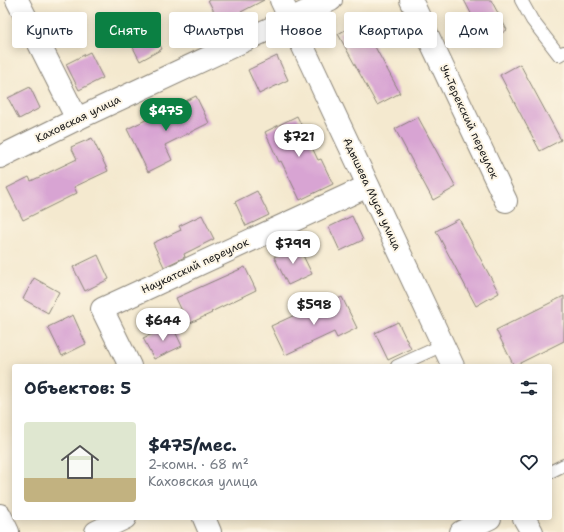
<!DOCTYPE html>
<html lang="ru">
<meta charset="utf-8">
<style>
body{margin:0;font-family:"Shantell Sans",sans-serif;background:#f2f2f3;color:#1f2937;height:100vh;display:flex;flex-direction:column;font-size:15px;white-space:nowrap}
*{box-sizing:border-box;margin:0}
p{font-size:13px;color:#747a83}
.icon{flex:none;width:22px;height:22px;fill:none;stroke:currentColor;stroke-width:2;stroke-linecap:round;stroke-linejoin:round}
.map{position:relative;flex:1;overflow:hidden}
.side{position:absolute;left:12px;top:364px;width:540px;height:156px;display:flex;flex-direction:column;background:#fff;border-radius:4px;box-shadow:0 2px 10px #0003}
.side>*{flex:none}
.hud{position:absolute;left:12px;top:12px;width:540px;height:36px;display:flex;gap:8px}
.price{position:absolute;translate:-50% -34px;padding:0 9px;border-radius:14px;background:#fff;color:#222;font-size:13px;line-height:26px;filter:drop-shadow(0 1px 2px #0008)}
.price::after{content:'';position:absolute;left:50%;top:24px;width:12px;height:9px;margin-left:-6px;background:inherit;clip-path:polygon(0 0,100% 0,50% 100%)}
.price.active{background:#0b8043;color:#fff}
ul{padding:0;list-style:none}
li{display:flex;align-items:center;gap:12px;height:100px;padding:0 12px}
li span{display:grid;place-items:center;flex:none;width:112px;height:80px;border-radius:4px;color:#555}
li>.icon{margin-inline-start:auto}
span .icon{width:48px;height:48px;fill:#fffc;stroke-width:1}
li b{font-size:17px}
h2{display:flex;justify-content:space-between;align-items:center;height:48px;padding:0 12px;font-size:17px}
.pill{padding:0 14px;border-radius:4px;background:#fff;box-shadow:0 2px 10px #0003;font-size:14px;line-height:36px}
.pill.active{background:#0b8043;color:#fff}
.map>svg:first-child{display:block}
.building{fill:#d8a4d3}
.lines{fill:none;stroke-linecap:round;stroke-linejoin:round}
.service-casing{stroke:#888276;stroke-width:14}
.minor-casing{stroke:#888276;stroke-width:24}
.service{stroke:#fff;stroke-width:12}
.minor{stroke:#fff;stroke-width:22}
.labels{text-anchor:middle;dominant-baseline:central;stroke-width:4;stroke-linejoin:round;paint-order:stroke}
.street-label{font-size:11px;fill:#1c1c1c;stroke:#fcf5e5}
</style>
<div class="map">
<svg width="564" height="532" viewBox="0 0 564 532">
<rect width="100%" height="100%" fill="#fcf5e5"/>
<filter id="ink" filterUnits="userSpaceOnUse"><feTurbulence type="fractalNoise" baseFrequency=".025" numOctaves="2"/><feDisplacementMap in="SourceGraphic" scale="8" xChannelSelector="R" yChannelSelector="G"/><feConvolveMatrix kernelMatrix="1 2 1 2 8 2 1 2 1" color-interpolation-filters="sRGB"/></filter>
<filter id="wash" filterUnits="userSpaceOnUse"><feTurbulence type="fractalNoise" baseFrequency=".012" numOctaves="4" result="noise"/><feDisplacementMap in="SourceGraphic" scale="16" xChannelSelector="R" yChannelSelector="G"/><feGaussianBlur stdDeviation="0.9" result="paint"/><feColorMatrix in="noise" values="0 0 0 0 0 0 0 0 0 0 0 0 0 0 0 0 0 1.4 0 .05"/><feComposite in="paint" operator="in"/></filter>
<g filter="url(#wash)">
<rect width="100%" height="100%" fill="#f4e9cf"/>
<g id="blocks">
<g class="building">
<polygon points="208,0 264,0 220,23"/>
<polygon points="464,0 491,0 507,30 486,42"/>
<polygon points="146,18 162,49 140,61 124,30"/>
<polygon points="361,21 400,93 377,105 338,34"/>
<polygon points="90,52 103,78 79,90 66,64"/>
<polygon points="277,56 288,80 259,94 248,70"/>
<polygon points="520,64 561,140 540,151 500,75"/>
<polygon points="30,87 40,108 19,119 8,98"/>
<polygon points="196,96 209,123 165,145 172,160 148,172 127,129"/>
<polygon points="297,116 318,160 321,159 333,184 300,200 281,161 279,162 265,132"/>
<polygon points="418,117 456,187 433,200 395,129"/>
<polygon points="92,138 108,171 74,187 77,193 23,220 7,188 29,177 31,181 77,159 71,147"/>
<polygon points="257,191 269,215 246,226 235,202"/>
<polygon points="202,215 214,239 184,254 185,257 164,267 153,243 181,230 179,226"/>
<polygon points="352,216 363,240 340,251 329,227"/>
<polygon points="459,219 499,293 476,306 436,231"/>
<polygon points="298,245 312,274 288,285 274,257"/>
<polygon points="98,255 109,279 85,291 73,267"/>
<polygon points="245,267 256,290 211,312 212,313 188,324 176,298"/>
<polygon points="34,278 59,292 48,313 23,299"/>
<polygon points="564,296 564,341 514,366 496,330"/>
<polygon points="342,297 357,328 337,338 334,332 285,355 271,326 297,314 298,318"/>
<polygon points="73,315 86,344 62,356 48,327"/>
<polygon points="398,322 411,349 388,360 375,333"/>
<polygon points="172,325 182,346 154,359 143,338"/>
</g>
</g>
</g>
<g filter="url(#ink)">
<use href="#blocks" fill-opacity="0" stroke="#888276" stroke-width="1"/>
<g class="lines">
<g class="service-casing">
<g id="service">
<polyline points="521,0 532,20 559,55 564,52"/>
<polyline points="397,366 443,345"/>
<polyline points="550,472 564,465"/>
</g>
</g>
<g class="minor-casing">
<g id="minor">
<polyline points="17,0 77,119"/>
<polyline points="281,0 453,366"/>
<polyline points="411,0 506,201"/>
<polyline points="0,157 77,119 331,0"/>
<polyline points="130,366 102,309 368,186"/>
<polyline points="0,515 8,532"/>
<polyline points="204,518 210,532"/>
<polyline points="524,518 532,532"/>
<polyline points="96,532 125,518"/>
<polyline points="461,532 490,518"/>
</g>
</g>
<use href="#service" class="service"/>
<use href="#minor" class="minor"/>
</g>
</g>
<g class="labels">
<g class="street-label">
<text transform="translate(78 119) rotate(-26)">Каховская улица</text>
<text transform="translate(469 122) rotate(65)">Уч-Терекский переулок</text>
<text transform="translate(372 194) rotate(65)">Адышева Мусы улица</text>
<text transform="translate(195 266) rotate(-25)">Наукатский переулок</text>
</g>
</g>
</svg>
<b class="price active" style="left:166px;top:132px">$475</b>
<b class="price" style="left:299px;top:158px">$721</b>
<b class="price" style="left:293px;top:265px">$799</b>
<b class="price" style="left:314px;top:326px">$598</b>
<b class="price" style="left:163px;top:342px">$644</b>
<div class="hud">
<a class="pill">Купить</a>
<a class="pill active">Снять</a>
<a class="pill">Фильтры</a>
<a class="pill">Новое</a>
<a class="pill">Квартира</a>
<a class="pill">Дом</a>
</div>
<section class="side">
<h2>Объектов: 5<svg class="icon" aria-label="filters" viewBox="0 0 24 24"><path d="M4 7h16M4 17h16"/><circle cx="9" cy="7" r="2"/><circle cx="15" cy="17" r="2"/></svg></h2>
<ul>
<li><span style="background:linear-gradient(#dfe7d0 70%,#c2b280 0)"><svg class="icon" aria-label="home" viewBox="0 0 24 24"><path d="M3 11l9-7 9 7M6 9v11h12V9"/></svg></span><div><b>$475/мес.</b><p>2-комн. · 68 m²</p><p>Каховская улица</p></div><svg class="icon" aria-label="heart" viewBox="0 0 24 24"><path d="M12 20l-8-8c-3-5 5-10 8-4 3-6 11-1 8 4z"/></svg></li>
</ul>
</section>
</div>
